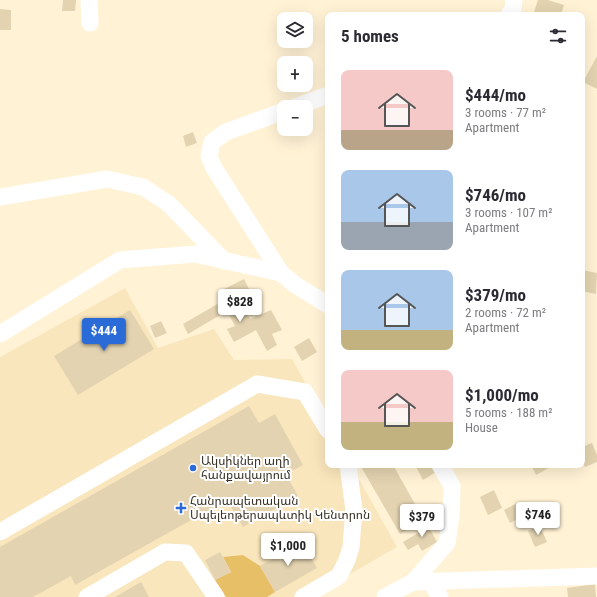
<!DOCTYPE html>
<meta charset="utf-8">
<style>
body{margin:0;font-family:"Roboto Condensed","Noto Sans Armenian",sans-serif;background:#f2f2f3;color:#2b2b33;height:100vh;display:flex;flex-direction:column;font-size:15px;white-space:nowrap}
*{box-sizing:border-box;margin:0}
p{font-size:13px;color:#7c7c81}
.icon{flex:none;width:22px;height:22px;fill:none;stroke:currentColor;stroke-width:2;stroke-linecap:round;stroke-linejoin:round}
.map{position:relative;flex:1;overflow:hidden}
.panel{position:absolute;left:325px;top:12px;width:260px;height:456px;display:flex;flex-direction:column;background:#fff;border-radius:8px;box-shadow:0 4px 16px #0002}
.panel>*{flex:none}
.controls{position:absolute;left:277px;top:12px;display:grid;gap:8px}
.controls a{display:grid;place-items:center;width:36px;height:36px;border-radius:8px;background:#fff;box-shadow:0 4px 16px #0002;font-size:20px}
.price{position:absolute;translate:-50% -34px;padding:0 9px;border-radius:4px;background:#fff;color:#222;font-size:13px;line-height:26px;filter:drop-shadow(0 1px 2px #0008)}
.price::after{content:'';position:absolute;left:50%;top:24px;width:12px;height:9px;margin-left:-6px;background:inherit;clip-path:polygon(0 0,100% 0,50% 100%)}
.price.current{background:#2a6bd8;color:#fff}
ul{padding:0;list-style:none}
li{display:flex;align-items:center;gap:12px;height:100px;padding:0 16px}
li span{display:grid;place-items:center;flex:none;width:112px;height:80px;border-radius:8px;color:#555}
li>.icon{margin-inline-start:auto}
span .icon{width:48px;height:48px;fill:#fffc;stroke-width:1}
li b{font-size:17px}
h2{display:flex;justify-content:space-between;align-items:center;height:48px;padding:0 16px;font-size:17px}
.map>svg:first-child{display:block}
.built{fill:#fae6bc}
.green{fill:#e6bf67}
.building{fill:#e3d3b0}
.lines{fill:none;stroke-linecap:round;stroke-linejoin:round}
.minor{stroke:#fff;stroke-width:17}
.poi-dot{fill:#2a6bd8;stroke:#fff;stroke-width:1.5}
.labels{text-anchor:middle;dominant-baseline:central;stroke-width:4;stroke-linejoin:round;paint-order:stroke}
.poi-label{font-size:12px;fill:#362f22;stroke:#fff;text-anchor:start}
</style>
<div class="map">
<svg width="597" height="597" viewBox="0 0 597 597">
<rect width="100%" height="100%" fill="#fff2d5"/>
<polygon class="built" points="125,288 158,348 214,329 234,360 292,359 328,423 328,465 351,465 397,547 310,597 0,597 0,357"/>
<polygon class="green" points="243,555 260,566 275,592 267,597 226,597 215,580 231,572 223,557"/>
<g class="building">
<polygon points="63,0 76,0 75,11 62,11"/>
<polygon points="538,0 548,0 564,5 561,15 533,15"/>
<polygon points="0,9 11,10 11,30 0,30"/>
<polygon points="597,56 597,89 583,82"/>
<polygon points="193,132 197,143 186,147 183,136"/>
<polygon points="582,270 597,273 596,294 582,291"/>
<polygon points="244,279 260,311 251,316 239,292 229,297 224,289"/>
<polygon points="240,300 250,319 271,310 282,330 272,334 277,345 267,351 256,330 234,342 227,329 235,326 227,311 188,334 183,324 221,302 225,307"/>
<polygon points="130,310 154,349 78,395 54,356"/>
<polygon points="161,321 167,333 155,338 150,326"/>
<polygon points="309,338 317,352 302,361 294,347"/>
<polygon points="249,406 259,423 275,414 303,465 286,474 298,496 243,527 227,500 75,585 71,576 33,597 0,597 0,547"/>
<polygon points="592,443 597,455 597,462 585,467 582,461 582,447"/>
<polygon points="360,465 393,465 424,520 400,534"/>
<polygon points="415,465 432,465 436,472 423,480"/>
<polygon points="531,465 554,465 536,475"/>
<polygon points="494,490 502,508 488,515 480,497"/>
<polygon points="521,501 527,514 510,523 504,510"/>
<polygon points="426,522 437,542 422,551 418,544 408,550 403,542 420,532 417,527"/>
<polygon points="540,526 547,542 535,547 528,531"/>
<polygon points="302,543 317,568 275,592 260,566"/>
<polygon points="220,552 231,572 215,580 205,560"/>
<polygon points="141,582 149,597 115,597"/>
<polygon points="595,584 596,597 568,597 567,588"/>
</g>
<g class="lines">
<g class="minor">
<polyline points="89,0 90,23"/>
<polyline points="509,15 513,9 514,0"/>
<polyline points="295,107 328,95"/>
<polyline points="284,111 226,132 212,142 209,156 214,168 281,273 294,284 328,305"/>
<polyline points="0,197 107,179 143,187 169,204 224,261"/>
<polyline points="0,334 120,260 195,254 281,273"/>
<polyline points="440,465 452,486 451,517 447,543 413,582 597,576"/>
<polyline points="0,532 257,384 305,392 328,430"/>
<polyline points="430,581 440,597"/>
<polyline points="87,597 165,552 186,553 216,597"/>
<polyline points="303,597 339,576 347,560 351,547 354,510 348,465"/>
<polyline points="385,597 413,582"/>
</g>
</g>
<g class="poi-dot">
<circle cx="193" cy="468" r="4"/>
<path d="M179 502h4v4h4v4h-4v4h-4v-4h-4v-4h4z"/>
</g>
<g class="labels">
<g class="poi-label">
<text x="201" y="461">Ակսիկներ աղի<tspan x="201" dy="14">հանքավայրում</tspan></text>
<text x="190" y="501">Հանրապետական<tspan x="190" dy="14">Սպելեոթերապևտիկ Կենտրոն</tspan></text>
</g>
</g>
</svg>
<div class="controls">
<a><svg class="icon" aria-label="layers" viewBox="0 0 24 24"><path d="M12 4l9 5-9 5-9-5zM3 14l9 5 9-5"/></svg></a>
<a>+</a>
<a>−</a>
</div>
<b class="price" style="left:240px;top:323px">$828</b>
<b class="price current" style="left:104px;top:352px">$444</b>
<b class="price" style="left:538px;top:536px">$746</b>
<b class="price" style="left:422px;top:538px">$379</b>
<b class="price" style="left:288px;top:567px">$1,000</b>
<section class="panel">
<h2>5 homes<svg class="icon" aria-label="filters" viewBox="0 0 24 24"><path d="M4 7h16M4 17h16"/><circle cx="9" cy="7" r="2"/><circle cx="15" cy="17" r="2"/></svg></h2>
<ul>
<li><span style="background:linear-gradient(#f6c9c9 75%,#b9a48a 0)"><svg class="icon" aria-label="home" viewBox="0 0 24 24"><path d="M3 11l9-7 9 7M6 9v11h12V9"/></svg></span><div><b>$444/mo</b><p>3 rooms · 77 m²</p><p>Apartment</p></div></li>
<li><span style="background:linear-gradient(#a9c7e8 65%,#9aa5b1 0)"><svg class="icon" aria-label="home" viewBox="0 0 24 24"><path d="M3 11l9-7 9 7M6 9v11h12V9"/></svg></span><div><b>$746/mo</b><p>3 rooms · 107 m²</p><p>Apartment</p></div></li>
<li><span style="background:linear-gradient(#a9c7e8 75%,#c2b280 0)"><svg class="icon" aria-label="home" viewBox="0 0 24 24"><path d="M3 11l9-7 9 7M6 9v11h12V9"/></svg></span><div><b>$379/mo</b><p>2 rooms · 72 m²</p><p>Apartment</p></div></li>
<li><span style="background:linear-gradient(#f6c9c9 65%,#c2b280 0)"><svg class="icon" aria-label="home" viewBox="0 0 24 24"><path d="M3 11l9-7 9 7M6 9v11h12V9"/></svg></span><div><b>$1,000/mo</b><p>5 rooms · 188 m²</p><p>House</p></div></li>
</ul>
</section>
</div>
